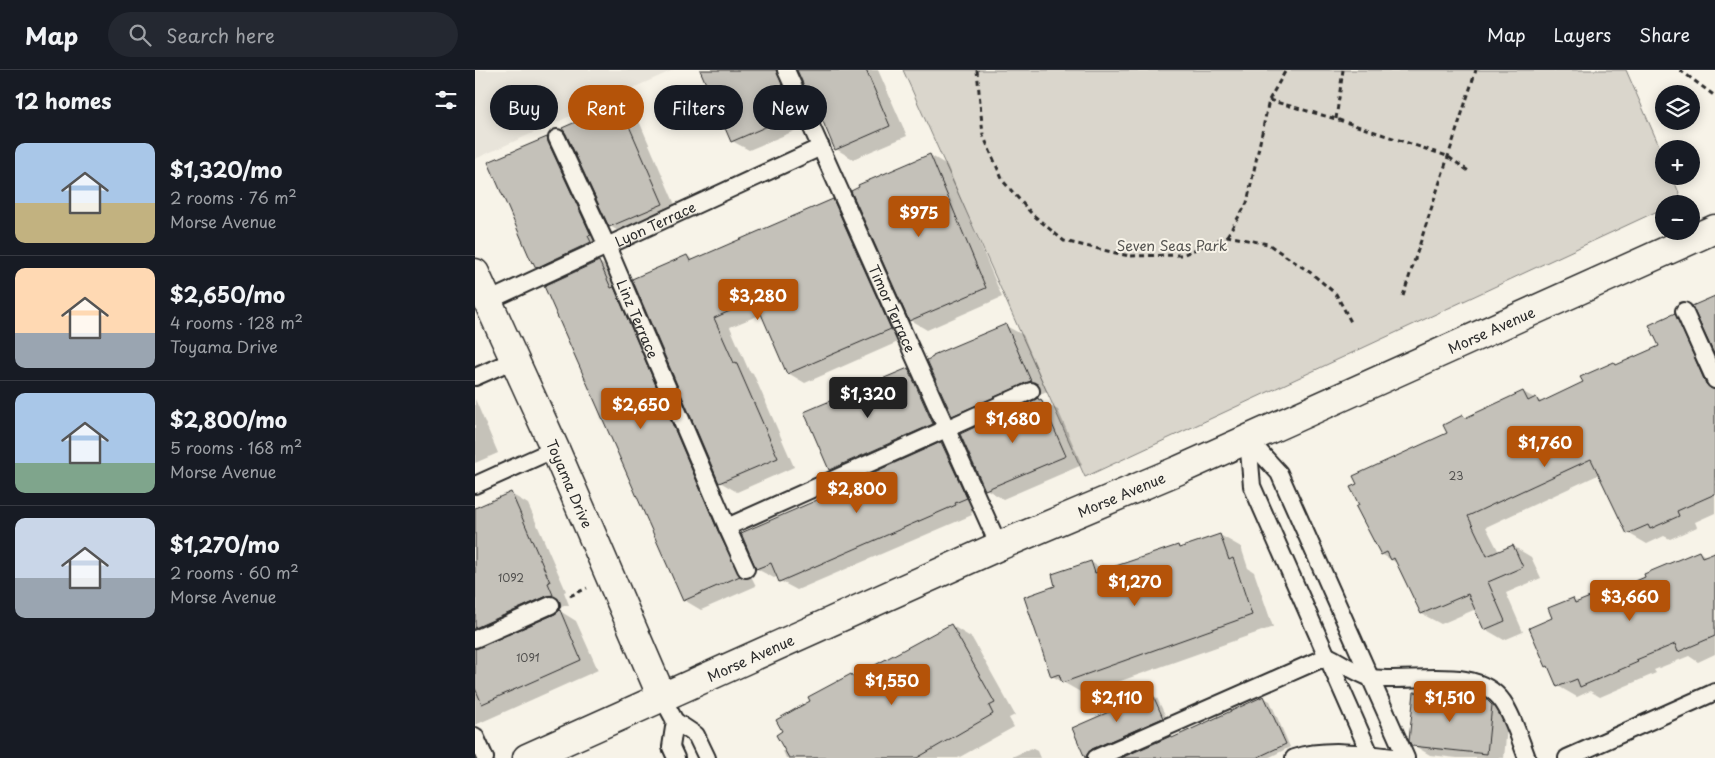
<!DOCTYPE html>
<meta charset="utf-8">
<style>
body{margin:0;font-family:"Playpen Sans",sans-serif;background:#242831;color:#f1f3f6;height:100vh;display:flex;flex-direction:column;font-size:19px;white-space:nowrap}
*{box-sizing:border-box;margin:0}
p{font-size:16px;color:#9ea1a6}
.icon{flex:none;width:28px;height:28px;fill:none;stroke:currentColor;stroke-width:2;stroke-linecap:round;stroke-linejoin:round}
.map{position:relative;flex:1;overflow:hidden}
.side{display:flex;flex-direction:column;background:#171b24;width:475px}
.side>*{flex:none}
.hud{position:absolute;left:15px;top:15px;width:475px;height:45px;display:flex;gap:10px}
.buttons{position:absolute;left:1180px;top:15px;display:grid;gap:10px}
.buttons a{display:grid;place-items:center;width:45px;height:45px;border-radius:50%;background:#171b24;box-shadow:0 2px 12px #0003;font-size:25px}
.price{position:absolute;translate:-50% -42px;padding:0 11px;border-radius:5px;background:#b45309;color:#fff;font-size:16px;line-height:32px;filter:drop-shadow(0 1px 2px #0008)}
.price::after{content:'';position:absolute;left:50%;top:30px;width:15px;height:11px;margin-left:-8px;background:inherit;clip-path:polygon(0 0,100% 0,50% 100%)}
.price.current{background:#222;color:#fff}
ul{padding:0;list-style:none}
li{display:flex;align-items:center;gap:15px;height:125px;padding:0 15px}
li+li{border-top:1px solid #363941}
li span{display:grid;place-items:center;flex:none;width:140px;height:100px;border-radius:10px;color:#555}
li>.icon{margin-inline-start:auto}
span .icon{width:60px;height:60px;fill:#fffc;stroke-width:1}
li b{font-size:21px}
h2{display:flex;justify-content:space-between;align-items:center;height:60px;padding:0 15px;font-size:21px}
.pill{padding:0 18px;border-radius:22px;background:#171b24;box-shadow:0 2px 12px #0003;font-size:18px;line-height:45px}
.pill.current{background:#b45309;color:#fff}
header{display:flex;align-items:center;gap:30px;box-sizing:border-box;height:70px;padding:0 25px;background:#171b24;border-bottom:1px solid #363941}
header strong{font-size:24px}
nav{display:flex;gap:28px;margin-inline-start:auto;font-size:18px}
.search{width:350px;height:45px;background:#242831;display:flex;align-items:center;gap:12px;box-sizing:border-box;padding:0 18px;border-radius:28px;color:#9ea1a6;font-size:19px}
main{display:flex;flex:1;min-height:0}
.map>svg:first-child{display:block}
.built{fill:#e8e4da}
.green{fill:#dad6cc;stroke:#82807c}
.shadow{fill:#0003}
.building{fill:#c4c1b9;stroke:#2b2b2b}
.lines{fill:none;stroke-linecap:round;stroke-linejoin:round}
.lane-casing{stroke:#2b2b2b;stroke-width:20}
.street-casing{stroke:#2b2b2b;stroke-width:31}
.secondary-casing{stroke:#2b2b2b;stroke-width:31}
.path{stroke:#2b2b2b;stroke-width:3;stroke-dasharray:5 4;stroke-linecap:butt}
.lane{stroke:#f7f3e8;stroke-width:16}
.street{stroke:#f7f3e8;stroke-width:28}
.secondary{stroke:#f7f3e8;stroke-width:28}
.labels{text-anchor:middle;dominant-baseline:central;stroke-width:4;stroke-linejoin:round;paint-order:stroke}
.number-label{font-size:11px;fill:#51504e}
.street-label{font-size:14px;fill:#2b2b2b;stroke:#f7f3e8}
.park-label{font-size:14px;fill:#575653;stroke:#f7f3e8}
</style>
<header>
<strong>Map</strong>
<div class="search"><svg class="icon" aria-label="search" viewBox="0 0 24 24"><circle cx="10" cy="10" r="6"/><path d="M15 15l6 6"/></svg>Search here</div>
<nav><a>Map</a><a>Layers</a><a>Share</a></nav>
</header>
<main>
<section class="side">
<h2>12 homes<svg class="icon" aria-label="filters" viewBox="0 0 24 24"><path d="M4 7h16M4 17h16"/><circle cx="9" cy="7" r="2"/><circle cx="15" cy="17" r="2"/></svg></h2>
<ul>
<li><span style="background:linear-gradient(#a9c7e8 60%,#c2b280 0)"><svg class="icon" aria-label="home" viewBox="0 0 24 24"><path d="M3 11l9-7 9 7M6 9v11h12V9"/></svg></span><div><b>$1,320/mo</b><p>2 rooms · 76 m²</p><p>Morse Avenue</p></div></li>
<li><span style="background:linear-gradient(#ffd9b3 65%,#9aa5b1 0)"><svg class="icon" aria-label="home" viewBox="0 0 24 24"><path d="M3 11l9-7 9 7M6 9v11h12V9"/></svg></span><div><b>$2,650/mo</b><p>4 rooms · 128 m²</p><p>Toyama Drive</p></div></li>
<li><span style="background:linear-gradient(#a9c7e8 70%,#7fa58c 0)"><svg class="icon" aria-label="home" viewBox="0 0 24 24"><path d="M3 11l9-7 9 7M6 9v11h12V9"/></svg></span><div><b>$2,800/mo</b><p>5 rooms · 168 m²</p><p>Morse Avenue</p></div></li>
<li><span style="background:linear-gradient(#c9d6e8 60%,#9aa5b1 0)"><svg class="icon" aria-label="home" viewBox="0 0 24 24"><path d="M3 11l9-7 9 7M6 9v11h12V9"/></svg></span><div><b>$1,270/mo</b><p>2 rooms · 60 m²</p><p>Morse Avenue</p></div></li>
</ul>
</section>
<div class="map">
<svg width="1240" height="688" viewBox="0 0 1240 688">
<rect width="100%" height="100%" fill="#f7f3e8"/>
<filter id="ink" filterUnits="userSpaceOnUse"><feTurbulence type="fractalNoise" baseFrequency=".02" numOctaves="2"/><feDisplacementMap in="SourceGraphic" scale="10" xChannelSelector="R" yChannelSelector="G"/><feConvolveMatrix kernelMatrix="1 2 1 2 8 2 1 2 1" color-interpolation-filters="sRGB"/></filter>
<g filter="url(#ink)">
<polygon class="built" points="0,0 198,0 0,89"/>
<polygon class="green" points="428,0 1151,0 1189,87 1189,106 1197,106 1207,130 1199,134 1189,134 1189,138 610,407"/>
<g class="shadow">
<polygon points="233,0 403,0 432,66 378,89 361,79 343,38 339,36 324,1 320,3 336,54 274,80 257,71"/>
<polygon points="144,35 161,44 204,144 152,166 135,156"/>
<polygon points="72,68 89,78 132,175 79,207 62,197 58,192 15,93"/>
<polygon points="455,85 472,95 527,227 452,260 435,250 386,118"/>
<polygon points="358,130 374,140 432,268 330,313 313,303 287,244 255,257 274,301 278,303 319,397 262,422 245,412 212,186 219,190"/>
<polygon points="124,192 141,202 259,472 281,516 226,540 209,530"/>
<polygon points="1199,245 1218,256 1240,305 1240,443 1220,452 1222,457 1195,469 1189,466 1172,474 1153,463 1125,404 1011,457 1024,482 1038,476 1056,487 1066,508 1031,523 1048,562 1029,570 1010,559 1001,539 966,554 947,544 924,494 906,484 973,363 988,346 992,349 1048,322 1067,332 1109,312 1139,293 1144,296 1185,276"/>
<polygon points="531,256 548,265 572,321 494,354 478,345"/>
<polygon points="433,299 450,309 474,363 372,409 355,399"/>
<polygon points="0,329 23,383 0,393"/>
<polygon points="565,331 583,340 607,395 528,429 511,419"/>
<polygon points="466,373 483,383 508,438 496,443 497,445 322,520 305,511 303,506 299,508 282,499 365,422"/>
<polygon points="36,424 53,434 91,521 89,522 94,535 89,535 13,569 8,573 8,578 81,545 85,541 101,551 123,600 0,655 0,439"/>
<polygon points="745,465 766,477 773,498 779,502 798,557 609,624 577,606 582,517 616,492 630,501 703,476 707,478"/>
<polygon points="1224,482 1232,487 1240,483 1240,584 1223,592 1214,586 1179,600 1181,603 1125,627 1115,621 1102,627 1083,616 1075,598 1072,596 1079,548 1098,529 1104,533 1130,522 1133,524"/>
<polygon points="476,555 497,568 540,645 534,648 539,657 483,688 311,688 308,681 311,680 309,661 337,631 376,605 380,607"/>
<polygon points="677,625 682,628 693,651 618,688 612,688 599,659"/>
<polygon points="789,628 795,631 815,677 793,688 649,688 699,669"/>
<polygon points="1012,631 1033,646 1029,688 982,688 955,685 938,675"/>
<polygon points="556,678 562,681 565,688 535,688"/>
</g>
<g class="building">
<polygon points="225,0 301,0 320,44 256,72"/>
<polygon points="322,0 391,0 415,56 360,80 341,35 338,36"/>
<polygon points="144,33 188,134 134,157 91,64 87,58"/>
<polygon points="72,67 73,72 116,165 113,166 116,172 61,198 58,192 57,193 13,92"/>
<polygon points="455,84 511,218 434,251 376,121 384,117 383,115"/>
<polygon points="358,129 416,259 312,304 280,230 239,248 259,293 261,292 303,388 244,413 157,209 212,185 215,191"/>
<polygon points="124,191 136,218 139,217 243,461 265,506 208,531 69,216"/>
<polygon points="1240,226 1240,286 1217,236"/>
<polygon points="1200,243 1231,314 1235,318 1240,320 1240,424 1202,441 1204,446 1175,459 1173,455 1152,464 1116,389 993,446 1012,486 1038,475 1048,497 1013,512 1030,551 1009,560 993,524 946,544 919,488 916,490 912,482 906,485 881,437 884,435 875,417 882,414 878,406 972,363 968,355 988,345 990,348 1048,321 1053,331 1061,327 1064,333 1108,312 1105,307 1139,292 1141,295 1184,276 1174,255"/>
<polygon points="531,254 556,311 477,346 452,290 458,287 458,285"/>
<polygon points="433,298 458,354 354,400 329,342"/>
<polygon points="563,328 564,330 566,329 591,386 510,420 485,364"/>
<polygon points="466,372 492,428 480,433 481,435 304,512 296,493 281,499 266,463 363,421 362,419"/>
<polygon points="36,422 75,512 73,513 78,525 72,526 0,558 0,438"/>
<polygon points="745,464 754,490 758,488 777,545 587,613 584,604 576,607 549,527 580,516 577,504 616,491 620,503 703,475 704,478"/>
<polygon points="1224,481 1227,487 1240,482 1240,566 1203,582 1200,574 1161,590 1163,592 1105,617 1102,609 1082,617 1073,596 1071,597 1054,558 1077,548 1073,538 1098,528 1100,533 1130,521 1131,524 1170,507 1169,504"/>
<polygon points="85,540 106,590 7,634 0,618 0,579 80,544"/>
<polygon points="476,554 520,633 514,636 518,644 442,688 314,688 301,665 307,661 301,650 335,631 333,627 376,604 378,607"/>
<polygon points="939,622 1012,630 1017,635 1012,684 937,676 934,671"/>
<polygon points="677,623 688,648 617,679 613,683 610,688 597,658"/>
<polygon points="789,626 811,674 781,688 646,688 696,666 697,668"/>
</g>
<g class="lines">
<g class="lane-casing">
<g id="lane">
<path id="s1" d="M 311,0 L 524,476"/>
<path id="s2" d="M 82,68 L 132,176 L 252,457"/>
<path id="s3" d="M 13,231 L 346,77"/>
<polyline points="1209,241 1240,310"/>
<polyline points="0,307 39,290"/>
<polyline points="773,369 804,403 931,688"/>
<polyline points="773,369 777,416 895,684"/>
<polyline points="0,415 80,379"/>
<polyline points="271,499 252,457 556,321"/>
<polyline points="0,569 76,535"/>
<polyline points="187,627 200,651 221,665 232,688"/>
<polyline points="200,651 196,677 201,688"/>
<polyline points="0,666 10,688"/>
<path d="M 621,688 L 853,586 C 864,591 886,606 897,608 C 937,614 1002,594 1028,632 C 1039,648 1045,670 1052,688"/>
<path d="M 819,688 C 853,677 892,684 927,688"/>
<polyline points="1092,688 1240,622"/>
</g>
</g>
<g class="street-casing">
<g id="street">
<path id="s4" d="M 0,203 L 80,379 L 187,627"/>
</g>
</g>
<g class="secondary-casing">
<g id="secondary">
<path id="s5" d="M 52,688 L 524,476 L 704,400 L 1240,159"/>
</g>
</g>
<g class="path">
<polyline points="502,0 508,65 528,111 557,144 589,171 654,186 707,185 752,166 793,174 836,203 861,224 876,252"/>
<polyline points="1205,0 1240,26"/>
<polyline points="794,30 861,49 972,86 995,102"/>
<polyline points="861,49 868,0"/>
<polyline points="752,166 772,133 794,30 811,0"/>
<polyline points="928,226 1001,0"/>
<polyline points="95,526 112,518"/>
</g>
<use href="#lane" class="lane"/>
<use href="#street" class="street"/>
<use href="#secondary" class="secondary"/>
</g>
</g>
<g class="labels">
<g class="number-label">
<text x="981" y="405">23</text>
<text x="36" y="507">1092</text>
<text x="53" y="587">1091</text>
</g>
<g class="street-label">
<text stroke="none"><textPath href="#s3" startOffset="184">Lyon Terrace</textPath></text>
<text stroke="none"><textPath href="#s1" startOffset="261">Timor Terrace</textPath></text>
<text stroke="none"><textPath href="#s2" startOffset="198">Linz Terrace</textPath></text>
<text stroke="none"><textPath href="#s5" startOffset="1055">Morse Avenue</textPath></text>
<text stroke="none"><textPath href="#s4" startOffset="231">Toyama Drive</textPath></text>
<text stroke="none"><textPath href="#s5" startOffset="650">Morse Avenue</textPath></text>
<text stroke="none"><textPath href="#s5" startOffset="245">Morse Avenue</textPath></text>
</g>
<g class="park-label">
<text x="697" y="175">Seven Seas Park</text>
</g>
</g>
</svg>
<div class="buttons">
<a><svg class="icon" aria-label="layers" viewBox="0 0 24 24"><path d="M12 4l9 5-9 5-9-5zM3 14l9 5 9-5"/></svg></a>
<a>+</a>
<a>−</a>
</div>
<b class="price" style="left:444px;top:168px">$975</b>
<b class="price" style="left:283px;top:251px">$3,280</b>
<b class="price current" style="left:393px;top:349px">$1,320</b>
<b class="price" style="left:166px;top:360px">$2,650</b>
<b class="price" style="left:538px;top:374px">$1,680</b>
<b class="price" style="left:1070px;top:398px">$1,760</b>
<b class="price" style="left:382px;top:444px">$2,800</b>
<b class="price" style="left:660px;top:537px">$1,270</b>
<b class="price" style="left:1155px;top:552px">$3,660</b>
<b class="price" style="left:417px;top:636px">$1,550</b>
<b class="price" style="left:642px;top:653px">$2,110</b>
<b class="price" style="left:975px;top:653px">$1,510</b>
<div class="hud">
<a class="pill">Buy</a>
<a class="pill current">Rent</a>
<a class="pill">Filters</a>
<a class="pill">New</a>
</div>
</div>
</main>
